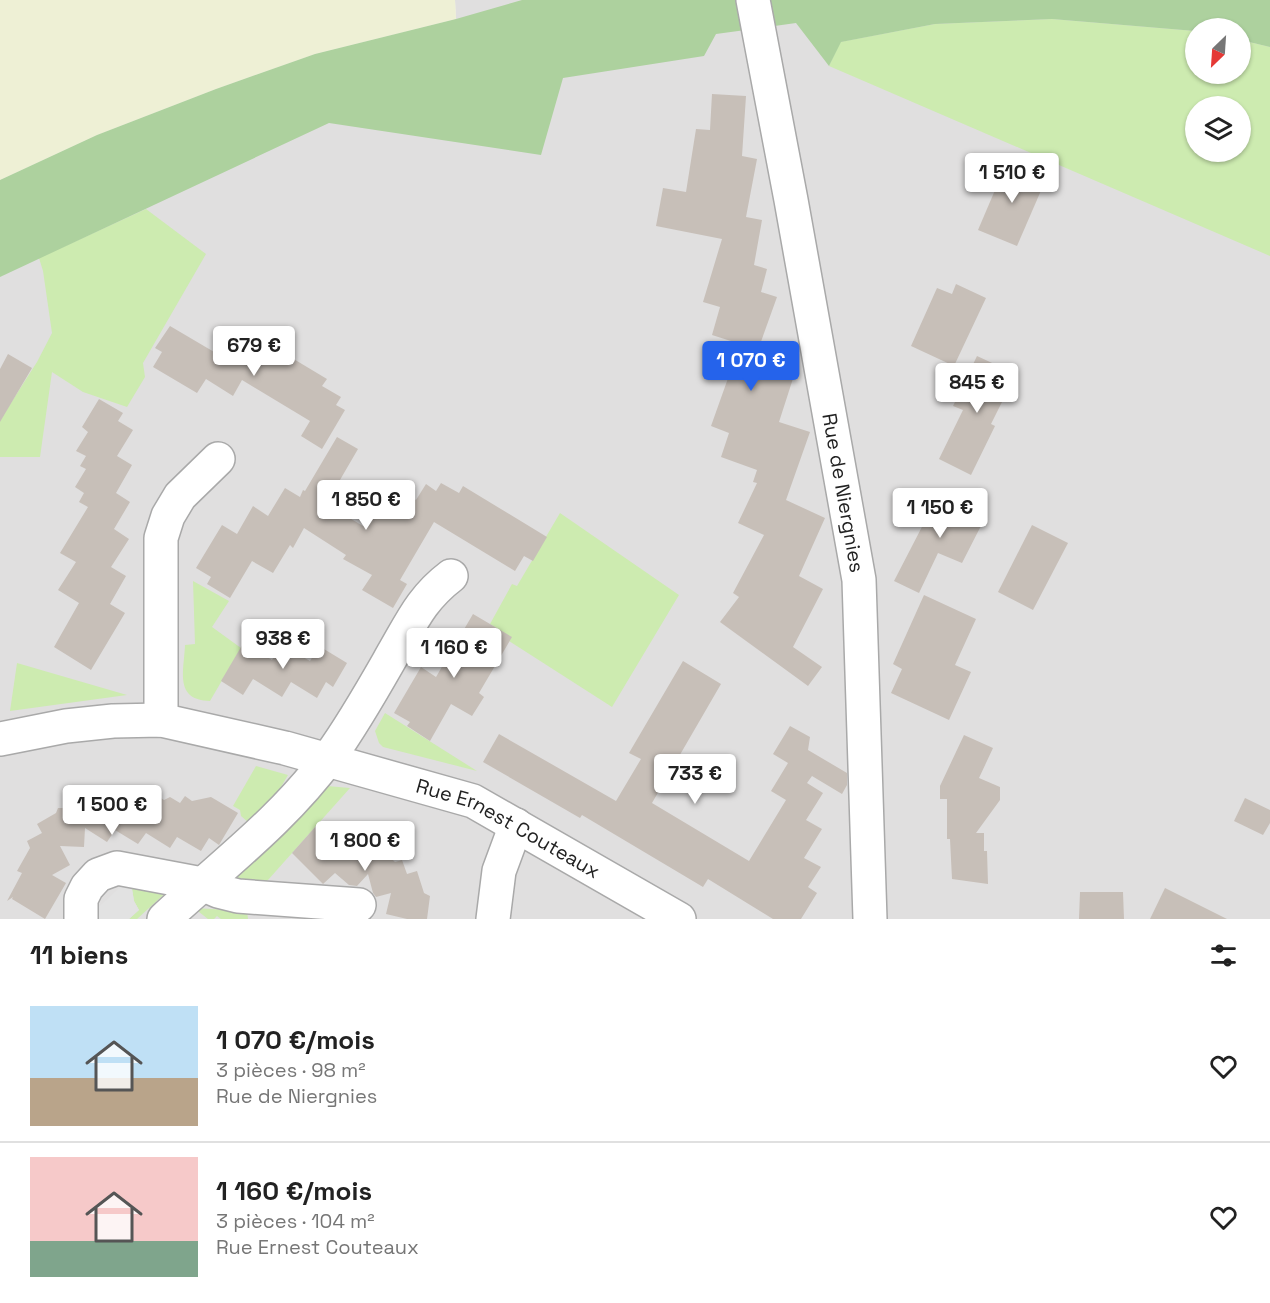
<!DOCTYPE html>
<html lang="fr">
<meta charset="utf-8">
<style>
body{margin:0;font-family:"Space Grotesk",sans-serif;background:#f6f6f6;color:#222;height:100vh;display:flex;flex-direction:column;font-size:22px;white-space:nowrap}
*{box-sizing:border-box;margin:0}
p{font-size:20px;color:#767676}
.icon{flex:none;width:33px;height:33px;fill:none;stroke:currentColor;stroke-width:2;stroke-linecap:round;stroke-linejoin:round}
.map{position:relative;height:919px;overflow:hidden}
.sheet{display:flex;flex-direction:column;background:#fff;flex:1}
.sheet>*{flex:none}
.needle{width:39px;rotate:205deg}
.tools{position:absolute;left:1185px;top:18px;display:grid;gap:12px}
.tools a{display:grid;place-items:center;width:66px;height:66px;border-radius:50%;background:#fff;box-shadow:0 2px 4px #0004;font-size:30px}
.price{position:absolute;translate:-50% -51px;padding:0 14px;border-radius:6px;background:#fff;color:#222;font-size:20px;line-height:39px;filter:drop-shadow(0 2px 3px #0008)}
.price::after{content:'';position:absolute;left:50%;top:36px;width:18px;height:14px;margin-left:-9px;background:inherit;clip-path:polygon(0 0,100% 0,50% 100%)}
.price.on{background:#2563eb;color:#fff}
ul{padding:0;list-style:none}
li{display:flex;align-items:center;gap:18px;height:150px;padding:0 30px}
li+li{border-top:2px solid #e0e0e0}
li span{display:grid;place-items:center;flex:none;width:168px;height:120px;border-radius:0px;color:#555}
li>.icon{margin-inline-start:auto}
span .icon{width:72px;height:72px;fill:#fffc;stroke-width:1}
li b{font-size:26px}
h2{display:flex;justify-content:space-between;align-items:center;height:72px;padding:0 30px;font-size:26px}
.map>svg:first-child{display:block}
.residential{fill:#e0dfdf;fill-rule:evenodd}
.farmland{fill:#eef0d5}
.grass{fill:#cdebb0;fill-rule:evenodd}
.forest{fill:#add19e}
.parking{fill:#e2e2e2}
.building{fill:#c7bfb8}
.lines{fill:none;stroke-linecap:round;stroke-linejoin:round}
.minor-casing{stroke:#a9a9a9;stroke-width:36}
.minor{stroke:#fff;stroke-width:33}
.labels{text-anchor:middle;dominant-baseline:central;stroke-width:4.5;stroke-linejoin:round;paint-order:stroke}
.street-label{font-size:20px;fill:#222;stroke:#fff}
</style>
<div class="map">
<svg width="1270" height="919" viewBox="0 0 1270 919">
<rect width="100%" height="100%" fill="#f2efe9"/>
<path class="residential" d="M 455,0 L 1270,0 L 1270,919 L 0,919 L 0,180 L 456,19 ZM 1196,28 L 1240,28 L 1240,74 L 1196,74 ZM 1196,106 L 1240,106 L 1240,152 L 1196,152 Z"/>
<polygon class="farmland" points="0,0 455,0 456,19 315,54 216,89 97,135 0,180"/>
<g class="grass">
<path d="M 1052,19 L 1195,31 L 1196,74 L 1240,74 L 1241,40 L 1270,47 L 1270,256 L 829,66 L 840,42 L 935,24 ZM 1196,106 L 1240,106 L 1240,152 L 1196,152 Z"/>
<polygon points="146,209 206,254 143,363 145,377 127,407 83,392 52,372 40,457 0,457 0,420 37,362 52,333 43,271 39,258"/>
<polygon points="560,513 679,595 612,707 509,641 511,637 490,624 512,584 517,586"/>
<path d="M 193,581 L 229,601 L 212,627 L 241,648 L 210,701 C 174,700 184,671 185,645 L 195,644 Z"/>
<polygon points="17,663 127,695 10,711"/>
<polygon points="385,713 477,771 383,747 379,743 375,731"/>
<polygon points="256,766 288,775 281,787 249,823 241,816 240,810 233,806"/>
<polygon points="327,786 350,788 268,880 257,887 232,880"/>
<polygon points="138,882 171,888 137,919 129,919 139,910 134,901 132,888"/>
<polygon points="194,908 247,911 248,919 221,919 217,916 214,919 208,919"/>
</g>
<polygon class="forest" points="522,0 1270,0 1270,47 1241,40 1240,28 1196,28 1195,31 1052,19 935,24 841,42 829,66 796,23 716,34 704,56 563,78 541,155 329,123 0,277 0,180 97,135 216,89 315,54 456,19"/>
<polygon class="parking" points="130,878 134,901 139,910 129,919 92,919 91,914"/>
<g class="building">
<polygon points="712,94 746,96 742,156 757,159 746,217 762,220 754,265 767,269 761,292 777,297 758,350 798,363 779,422 810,432 786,500 825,518 799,576 823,589 793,647 822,667 808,686 720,622 739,597 733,593 764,535 738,523 757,483 753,482 757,470 721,457 729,433 711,426 737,353 730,350 734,342 712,335 720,307 703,302 722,239 656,226 663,188 686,192 696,129 710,130"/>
<polygon points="1007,162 1046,179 1017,246 978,230"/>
<polygon points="956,284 986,298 954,366 911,346 937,288 952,294"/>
<polygon points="170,326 226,359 235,344 243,350 255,329 275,340 272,346 327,379 322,386 341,397 336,405 345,410 322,449 301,436 310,421 242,380 233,396 206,379 197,393 153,367 162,352 155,348"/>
<polygon points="8,354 32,368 0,422 0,369"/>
<polygon points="977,356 1016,374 991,424 995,426 971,475 939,459 963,410 953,406"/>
<polygon points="99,399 123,413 118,421 133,430 117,456 132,465 116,493 130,502 114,529 129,539 111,567 126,576 110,604 125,613 91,670 54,647 79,603 58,590 76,562 60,553 88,507 79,502 84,493 75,487 86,469 80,466 86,456 76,451 88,432 82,427"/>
<polygon points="337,437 358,449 326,504 363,526 387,483 416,500 426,484 436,491 441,483 459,493 463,486 547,537 533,561 524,556 515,571 434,522 400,580 407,584 393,608 362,590 372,575 343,559 346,555 304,528 293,548 290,545 273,573 252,561 230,598 207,584 211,577 196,568 222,525 237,534 253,506 268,516 285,488 300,497 303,490 305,491"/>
<polygon points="941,490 986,516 962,563 938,553 919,593 894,581"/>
<polygon points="1032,525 1068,543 1033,610 998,592"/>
<polygon points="924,595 976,619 955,665 971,672 949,720 891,693 902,669 893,664"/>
<polygon points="473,614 512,637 479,693 484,697 472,716 451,704 430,741 407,726 410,722 394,713 421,667 436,677"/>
<polygon points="244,642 272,660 281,644 310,661 319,646 347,663 333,687 326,682 317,698 291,682 282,697 253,679 243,695 221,681"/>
<polygon points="683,661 721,684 652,803 749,861 786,800 771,791 788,763 773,754 790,726 810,737 808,750 847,773 847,785 842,794 812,776 807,783 823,793 806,820 822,829 804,858 821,867 808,887 817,893 801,919 773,919 708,879 703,887 582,815 580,818 483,762 499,734 616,801 641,759 629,753"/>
<polygon points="964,735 993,748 979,778 1000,787 1000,800 976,833 984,833 984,851 987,851 988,884 952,879 950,839 947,839 947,799 940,799 940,786"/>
<polygon points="121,790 131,796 137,794 148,801 153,793 164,800 170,797 180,803 185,796 192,801 211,797 238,813 219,845 209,838 201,851 177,837 170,848 146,833 138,844 115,830 107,842 85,828 84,847 60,846 70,865 52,875 66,883 45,919 12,899 13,897 7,901 22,873 17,871 30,848 27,841 42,833 37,824 56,813 58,808 73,808 73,799 95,799 100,794 114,802"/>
<polygon points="1245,798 1270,810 1270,823 1263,835 1234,821"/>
<polygon points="316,826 325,835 331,833 341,843 348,836 355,842 361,842 372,851 378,846 395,862 402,860 407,874 417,871 424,893 430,896 427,919 407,919 386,914 391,893 376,897 373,893 368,874 357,886 349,885 335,873 323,884 292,853"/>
<polygon points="1165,888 1227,919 1150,919"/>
<polygon points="1080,892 1123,892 1124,919 1079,919"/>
</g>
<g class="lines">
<g class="minor-casing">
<g id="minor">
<path id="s1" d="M 753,0 L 791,200 L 859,580 L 870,919"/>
<polyline points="161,720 161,538 168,516 180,496 218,459"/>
<path id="s2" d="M 0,739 L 66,726 L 113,721 L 161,720 L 285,748 L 473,801 L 679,919"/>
<polyline points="81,919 81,899 87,887 98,875 117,868 202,884 218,891 238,896 359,905"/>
<path d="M 164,919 C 221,866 283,820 330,756 C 354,723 374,687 394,652 C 412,621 422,598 451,576"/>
<polyline points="493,919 499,871 516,825"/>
</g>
</g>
<use href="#minor" class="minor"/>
</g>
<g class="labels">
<g class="street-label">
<text stroke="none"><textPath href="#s1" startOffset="501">Rue de Niergnies</textPath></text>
<text stroke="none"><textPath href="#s2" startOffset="528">Rue Ernest Couteaux</textPath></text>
</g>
</g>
</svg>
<div class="tools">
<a><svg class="needle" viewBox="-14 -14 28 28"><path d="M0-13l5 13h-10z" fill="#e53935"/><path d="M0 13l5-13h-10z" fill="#767676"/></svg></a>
<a><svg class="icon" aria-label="layers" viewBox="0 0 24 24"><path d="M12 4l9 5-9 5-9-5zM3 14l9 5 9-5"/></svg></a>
</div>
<b class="price" style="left:1012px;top:204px">1 510 €</b>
<b class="price" style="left:254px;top:377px">679 €</b>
<b class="price on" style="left:751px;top:392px">1 070 €</b>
<b class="price" style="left:977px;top:414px">845 €</b>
<b class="price" style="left:366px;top:531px">1 850 €</b>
<b class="price" style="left:940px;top:539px">1 150 €</b>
<b class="price" style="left:283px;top:670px">938 €</b>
<b class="price" style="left:454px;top:679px">1 160 €</b>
<b class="price" style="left:695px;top:805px">733 €</b>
<b class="price" style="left:112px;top:836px">1 500 €</b>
<b class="price" style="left:365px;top:872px">1 800 €</b>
</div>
<section class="sheet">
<h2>11 biens<svg class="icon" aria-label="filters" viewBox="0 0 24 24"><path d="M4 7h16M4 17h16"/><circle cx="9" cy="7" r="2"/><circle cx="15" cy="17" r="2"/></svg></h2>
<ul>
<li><span style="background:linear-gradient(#bfe0f5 60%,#b9a48a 0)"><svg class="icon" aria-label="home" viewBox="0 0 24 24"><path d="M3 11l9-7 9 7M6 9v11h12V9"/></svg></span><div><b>1 070 €/mois</b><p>3 pièces · 98 m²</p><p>Rue de Niergnies</p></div><svg class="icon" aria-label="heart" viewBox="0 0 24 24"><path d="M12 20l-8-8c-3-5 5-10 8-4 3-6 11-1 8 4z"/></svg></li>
<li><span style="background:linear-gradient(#f6c9c9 70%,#7fa58c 0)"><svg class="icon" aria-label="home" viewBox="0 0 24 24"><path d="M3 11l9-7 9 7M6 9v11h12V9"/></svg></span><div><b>1 160 €/mois</b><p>3 pièces · 104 m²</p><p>Rue Ernest Couteaux</p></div><svg class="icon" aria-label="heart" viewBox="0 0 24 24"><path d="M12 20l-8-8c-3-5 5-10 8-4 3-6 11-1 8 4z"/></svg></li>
</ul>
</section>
